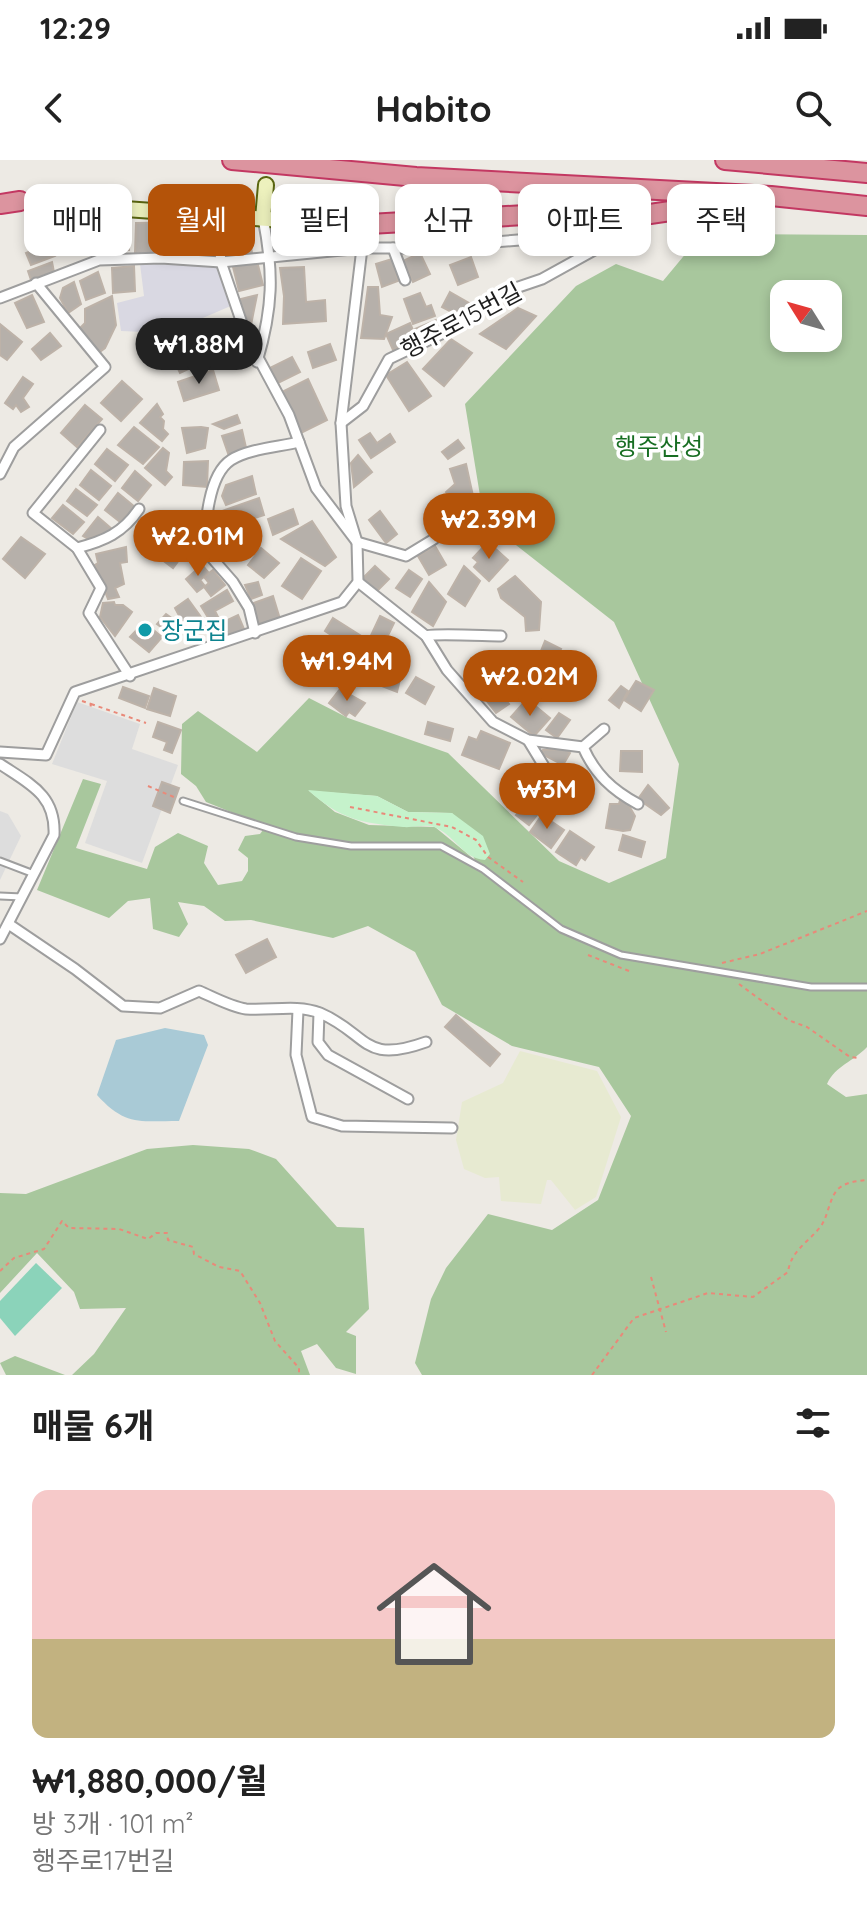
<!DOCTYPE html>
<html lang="ko">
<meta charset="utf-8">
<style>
body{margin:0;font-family:Quicksand,"Noto Sans KR",sans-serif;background:#f6f6f6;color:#222;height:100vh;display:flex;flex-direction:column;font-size:30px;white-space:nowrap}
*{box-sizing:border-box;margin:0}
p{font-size:26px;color:#767676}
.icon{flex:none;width:44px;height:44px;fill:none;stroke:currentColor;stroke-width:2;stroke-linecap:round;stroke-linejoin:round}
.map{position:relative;height:1215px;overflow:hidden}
.panel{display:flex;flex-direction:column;background:#fff;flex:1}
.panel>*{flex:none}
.guide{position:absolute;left:24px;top:24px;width:820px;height:72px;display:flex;gap:16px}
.needle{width:52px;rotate:307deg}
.fabs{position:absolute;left:770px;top:120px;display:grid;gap:16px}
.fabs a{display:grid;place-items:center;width:72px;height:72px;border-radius:16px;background:#fff;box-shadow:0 4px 12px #0003;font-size:40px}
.price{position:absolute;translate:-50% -68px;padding:0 18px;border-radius:28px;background:#b45309;color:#fff;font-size:26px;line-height:52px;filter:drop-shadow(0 2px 4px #0008)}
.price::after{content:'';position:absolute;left:50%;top:48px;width:24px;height:18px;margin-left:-12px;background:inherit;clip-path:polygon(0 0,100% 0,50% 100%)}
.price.active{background:#222;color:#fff}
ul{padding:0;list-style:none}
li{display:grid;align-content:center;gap:16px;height:424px;padding:0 32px}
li+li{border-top:2px solid #e0e0e0}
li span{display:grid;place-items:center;height:248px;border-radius:16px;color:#555}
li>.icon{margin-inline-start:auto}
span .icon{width:144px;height:144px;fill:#fffc;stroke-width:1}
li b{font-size:34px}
h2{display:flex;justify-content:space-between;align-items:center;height:96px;padding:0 32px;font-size:34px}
.chip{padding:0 28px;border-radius:16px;background:#fff;box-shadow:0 4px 12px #0003;font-size:28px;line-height:72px}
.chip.active{background:#b45309;color:#fff}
.status{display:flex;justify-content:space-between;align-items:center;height:56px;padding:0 40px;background:#fff;direction:ltr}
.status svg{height:22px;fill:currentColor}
header{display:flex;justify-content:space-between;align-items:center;height:104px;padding:0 32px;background:#fff;font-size:36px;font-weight:700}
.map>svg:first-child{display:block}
.farmland{fill:#e7ead1}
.forest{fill:#a8c79d;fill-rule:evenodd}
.park{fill:#c5f2cb}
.pitch{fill:#8bd3ba}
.parking{fill:#ddd}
.plaza{fill:#d9d8e2}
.water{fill:#a9cad6}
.building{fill:#b6b0aa;stroke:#bdb2a8;stroke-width:2}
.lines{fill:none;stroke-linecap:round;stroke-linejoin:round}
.lane-casing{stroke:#9e9e9e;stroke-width:9}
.street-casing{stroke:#9e9e9e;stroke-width:13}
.secondary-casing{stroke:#5a6611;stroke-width:18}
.highway-casing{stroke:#c33862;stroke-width:22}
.path{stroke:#e98979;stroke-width:2;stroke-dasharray:4 4;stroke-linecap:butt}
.lane{stroke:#fff;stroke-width:5}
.street{stroke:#fff;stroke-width:9}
.secondary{stroke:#edf1bd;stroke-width:14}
.highway{stroke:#dc949f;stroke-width:18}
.culture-dot{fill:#0f9aa8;stroke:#fff;stroke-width:3}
.labels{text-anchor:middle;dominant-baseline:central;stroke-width:7;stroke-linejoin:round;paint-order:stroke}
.street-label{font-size:24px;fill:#1d1d1d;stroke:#fff}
.park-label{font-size:24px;fill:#186e23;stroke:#fff}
.culture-label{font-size:24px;fill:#0d838f;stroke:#fff;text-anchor:start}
</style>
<div class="status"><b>12:29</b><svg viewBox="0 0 49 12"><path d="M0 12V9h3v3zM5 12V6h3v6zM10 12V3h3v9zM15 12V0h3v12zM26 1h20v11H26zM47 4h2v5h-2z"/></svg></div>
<header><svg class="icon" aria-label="back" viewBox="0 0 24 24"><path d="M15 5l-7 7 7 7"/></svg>Habito<svg class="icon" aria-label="search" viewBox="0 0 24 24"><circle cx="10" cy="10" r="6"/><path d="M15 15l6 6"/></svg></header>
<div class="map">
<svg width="867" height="1215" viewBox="0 0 867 1215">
<rect width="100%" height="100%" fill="#edeae4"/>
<polygon class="farmland" points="520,891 597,911 621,957 596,1037 575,1050 551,1020 547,1020 541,1044 501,1041 499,1017 485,1018 464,1009 456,980 462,942 503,923"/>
<g class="forest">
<path d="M 702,74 L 867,75 L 867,887 C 853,902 836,905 827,924 L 846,937 L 867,934 L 867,1215 L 422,1215 L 415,1203 L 431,1139 L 446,1108 L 488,1054 L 552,1070 L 598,1040 L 631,956 L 599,907 L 512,886 L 442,845 L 415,792 L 368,766 L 333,778 L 251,760 L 225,761 L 204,746 L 178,742 L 188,764 L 179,777 L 153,769 L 150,738 L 128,741 L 109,758 L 37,730 L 83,619 L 101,624 L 76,688 L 147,709 L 155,687 L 178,673 L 208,686 L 204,703 L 218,725 L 242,721 L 248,711 L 248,698 L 238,690 L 245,676 L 260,674 L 266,666 L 206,642 L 196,626 L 181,614 L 182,564 L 198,551 L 257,592 L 309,538 L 348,558 L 448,593 L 559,701 L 609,723 L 666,698 L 679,604 L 614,462 L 484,360 L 465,244 L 576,126 L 616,104 L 663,121 ZM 784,134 L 828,134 L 828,178 L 784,178 ZM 309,631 L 377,636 L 408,652 L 452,653 L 475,700 L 435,667 L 369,665 L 335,652 Z"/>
<polygon points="193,985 249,989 276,999 337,1067 364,1068 369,1149 346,1172 356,1176 356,1214 336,1208 317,1184 301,1191 310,1215 72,1215 94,1194 126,1148 80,1149 74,1132 37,1093 0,1133 0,1033 26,1034 147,989"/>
<polygon points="15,1196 65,1215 6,1215 0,1203"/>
</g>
<path class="park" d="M 308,630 L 377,636 L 408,652 L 452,653 L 483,676 L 490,694 L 485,700 C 463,699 454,674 434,667 C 425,664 413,668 403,667 C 361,663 340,659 308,630 Z"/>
<polygon class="pitch" points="36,1103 62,1128 15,1176 0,1158 0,1141"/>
<g class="parking">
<polygon points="77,542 140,564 132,589 178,605 142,703 85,683 107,621 52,604"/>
<polygon points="0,651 8,654 21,676 0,720"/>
</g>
<polygon class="plaza" points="183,102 220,106 233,145 168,173 121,171 117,143 144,136 140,104"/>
<path class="water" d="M 165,868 L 204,875 L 208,885 L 179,961 C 139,961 125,966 97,935 L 116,880 Z"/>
<g class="building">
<polygon points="112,62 129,63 129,90 114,89"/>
<polygon points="185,62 185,76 161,76 160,93 135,93 136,63"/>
<polygon points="224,68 238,68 239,78 250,79 252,93 227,95"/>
<polygon points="313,74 314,85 294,85 293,76"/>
<polygon points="104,75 108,90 91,94 86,76"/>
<polygon points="49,83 55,96 31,105 26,93"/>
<polygon points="420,93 430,114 413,122 403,101"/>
<polygon points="471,97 478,117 458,125 450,105"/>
<polygon points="392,99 398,121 382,127 376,104"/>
<polygon points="257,101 263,125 239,131 233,107"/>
<polygon points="52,102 54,112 31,120 28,111"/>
<polygon points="134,106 135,131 113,133 112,108"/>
<polygon points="304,107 306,142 325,140 326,161 283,164 284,136 280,108"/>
<polygon points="98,112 105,133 86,140 80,121"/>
<polygon points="74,122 81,144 68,153 60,138 63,128"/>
<polygon points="368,127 378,127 380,155 392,157 384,179 361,178"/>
<polygon points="450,132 471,144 463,158 442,147"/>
<polygon points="420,133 426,147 431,145 435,156 413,164 404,139"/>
<polygon points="32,135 44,162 27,168 15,143"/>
<polygon points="257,135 250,170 248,170 237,140"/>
<polygon points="112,136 116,165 105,188 97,194 78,170 85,163 85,149"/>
<polygon points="518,148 536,156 506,189 480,174"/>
<polygon points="222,160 229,177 211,184 205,167"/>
<polygon points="436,160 439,171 420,178 415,169"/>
<polygon points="410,163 417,180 393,190 386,174"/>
<polygon points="0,164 22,182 7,200 0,195"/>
<polygon points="199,165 214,197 180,213 165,181"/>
<polygon points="50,173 61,186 41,200 32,189"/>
<polygon points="451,179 472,193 444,226 423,209"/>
<polygon points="330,184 336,200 313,208 308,192"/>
<polygon points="292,197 300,212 278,223 270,208"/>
<polygon points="407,202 431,236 409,251 386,215"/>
<polygon points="213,210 219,230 184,241 178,222"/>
<polygon points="23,217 33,224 23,238 29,247 21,252 16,245 13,249 5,243"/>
<polygon points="308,219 327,260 301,273 282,232"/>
<polygon points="122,221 142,239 121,261 101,243"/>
<polygon points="157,244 163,254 160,257 164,261 163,269 168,274 162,281 140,263"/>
<polygon points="85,245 102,259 77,287 61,273"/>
<polygon points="237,255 240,263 224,269 213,264"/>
<polygon points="134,267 159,287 143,304 118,285"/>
<polygon points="201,267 208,268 205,288 187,293 182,268"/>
<polygon points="242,270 247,292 229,296 222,276"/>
<polygon points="370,273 377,283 390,274 395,282 371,298 359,280"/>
<polygon points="458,280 464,288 448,299 442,292"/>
<polygon points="163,288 169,293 166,311 172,317 165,325 145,308"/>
<polygon points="107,289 128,305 115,321 95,304"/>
<polygon points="358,295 372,312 354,327 351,303"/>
<polygon points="208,301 207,327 183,325 184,302"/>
<polygon points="466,304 473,336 464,337 467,341 455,343 446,332 455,324 450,309"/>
<polygon points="91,310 111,326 99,340 80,325"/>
<polygon points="135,311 151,325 138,341 122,328"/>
<polygon points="252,316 256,334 226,345 222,336 226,325"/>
<polygon points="76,329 97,345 87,356 67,341"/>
<polygon points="118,333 135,347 120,362 105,350"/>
<polygon points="259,338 264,355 233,365 226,360 222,351"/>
<polygon points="454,344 467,366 445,378 433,357"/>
<polygon points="63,345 84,362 73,374 52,358"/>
<polygon points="293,349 298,364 273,375 268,359"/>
<polygon points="380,351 397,374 386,383 369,360"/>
<polygon points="98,357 113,370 88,379 83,376"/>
<polygon points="312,361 336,397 325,406 281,379"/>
<polygon points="170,368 191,384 173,408 152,392"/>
<polygon points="242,368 246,395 223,397 218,379 222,378 221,370"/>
<polygon points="21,377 45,394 25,418 3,399"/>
<polygon points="488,382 508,400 489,421 474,407 478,402 473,398"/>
<polygon points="435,386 446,405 429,415 418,396"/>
<polygon points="126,387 127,402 120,403 124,424 115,428 119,437 108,439 95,405 98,403 96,394"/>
<polygon points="261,388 279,403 264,418 248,405"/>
<polygon points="301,398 321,411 302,439 282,426"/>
<polygon points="202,405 209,413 200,420 205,426 197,432 186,419"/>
<polygon points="375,406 389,419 375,433 361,420"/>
<polygon points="464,406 480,421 465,446 448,434"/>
<polygon points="213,410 225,425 211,436 204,427 209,423 204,417"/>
<polygon points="409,410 422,419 410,437 396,428"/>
<polygon points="515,416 541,442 539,470 526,471 525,457 501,438 498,429"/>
<polygon points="258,422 262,435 251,439 245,425"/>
<polygon points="429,422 446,442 433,466 412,452"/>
<polygon points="227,430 233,441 215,451 219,459 212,464 201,446"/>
<polygon points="273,436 280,459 257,465 251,444"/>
<polygon points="188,439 206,464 189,474 175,448"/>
<polygon points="114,442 115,445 123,445 132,452 115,476 100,457 103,443"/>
<polygon points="166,454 183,466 175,477 157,464"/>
<polygon points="238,455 244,469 225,479 219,464"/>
<polygon points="380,456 394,463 381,490 367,484"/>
<polygon points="333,458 363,477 355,491 325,471"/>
<polygon points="144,462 162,477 149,492 130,477"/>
<polygon points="545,481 561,489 554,502 539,496"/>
<polygon points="329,490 360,508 378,499 402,511 397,532 320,502"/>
<polygon points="575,495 589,512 568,529 556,510"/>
<polygon points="481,496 490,512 476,519 468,503"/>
<polygon points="416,517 434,527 425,544 406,533"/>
<polygon points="636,521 654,530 641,551 624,540"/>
<polygon points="495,526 509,544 496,553 483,536"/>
<polygon points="621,526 628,531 619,548 609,540"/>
<polygon points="123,527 149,536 145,548 119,538"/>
<polygon points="154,528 176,536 170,556 147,549"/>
<polygon points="340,529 365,543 355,556 349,552 346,556 329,543"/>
<polygon points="527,539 550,558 534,576 511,557"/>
<polygon points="559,553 570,560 557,578 546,570"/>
<polygon points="158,562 181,570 172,593 164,590 167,582 153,577"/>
<polygon points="428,562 453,569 450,581 425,574"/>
<polygon points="481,571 510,583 499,609 462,595 469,577 477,580"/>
<polygon points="564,589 570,593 563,605 542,594 543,590"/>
<polygon points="621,591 642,591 642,612 620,611"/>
<polygon points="564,610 575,623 565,631 554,617"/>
<polygon points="162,622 179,628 170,653 153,646"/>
<polygon points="648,625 669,648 661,655 638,639"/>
<polygon points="620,640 628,644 635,656 630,670 623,671 606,668 610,644 619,644"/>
<polygon points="524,645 537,655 529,665 516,655"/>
<polygon points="542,655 564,670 551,688 530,672"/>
<polygon points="570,671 594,687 585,700 581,697 576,705 556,692"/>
<polygon points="623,675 645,682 641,697 619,690"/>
<polygon points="267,779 276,797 246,813 236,795"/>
<polygon points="456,855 500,894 490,906 445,867"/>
</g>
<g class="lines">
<g class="lane-casing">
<g id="lane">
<polyline points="183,641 296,677 351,686 441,686 483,709 561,769 621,795 811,827 867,827"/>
<polyline points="0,701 34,714"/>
<polyline points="0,736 22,737"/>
</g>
</g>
<g class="street-casing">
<g id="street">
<polyline points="216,53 221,102 246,175 289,255 316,328 357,382 406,396 434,379"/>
<polyline points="393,88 405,120"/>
<polyline points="0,138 99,100 161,98 221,102 362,88 419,88 594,74 598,88 542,119 501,133 454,168 389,199 363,246 341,263"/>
<path d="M 257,202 C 273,148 274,113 263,58"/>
<polyline points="100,270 33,353 77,388 101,428 89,453 130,516"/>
<polyline points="0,314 14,287 105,207 36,123"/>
<path d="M 77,388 C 104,381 123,373 139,349"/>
<path d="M 358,422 L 426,476 L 447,510 L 493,562 L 528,580 L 583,587 C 595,614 612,630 638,644"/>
<path d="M 255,473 L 249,448 L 233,422 L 205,390 C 205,365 208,315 231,300 C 248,289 278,287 299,282"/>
<path d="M 426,476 C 434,473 487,476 501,476"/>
<polyline points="528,580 567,644"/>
<polyline points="583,587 604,569"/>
<polyline points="0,592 46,595 75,532 342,442 358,422 357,382 346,346 341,263 362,88 352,65"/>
<path d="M 0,604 C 30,624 56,635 54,675 L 0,779"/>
<path d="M 10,765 L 75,809 L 123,846 L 160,848 L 199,831 C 213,837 231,847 246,849 C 270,851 297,844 320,853 C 369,874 362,905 426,882"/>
<polyline points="298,850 296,895 312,957 342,966 452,968"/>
<polyline points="319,853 318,882 328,895 408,939"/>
</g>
</g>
<g class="secondary-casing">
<g id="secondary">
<polyline points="12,41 352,65"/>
<polyline points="263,58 266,25"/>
</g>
</g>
<g class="highway-casing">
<g id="highway">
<polyline points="232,0 416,17 771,36 867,46"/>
<polyline points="725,0 867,13"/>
<polyline points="0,44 20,41"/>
<polyline points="352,65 560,53 650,54 732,42"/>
</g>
</g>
<g class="path">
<polyline points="82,541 91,544 90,549"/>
<polyline points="91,544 146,563"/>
<polyline points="148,626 176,638"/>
<polyline points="350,647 452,667 476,680 488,697 523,722"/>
<polyline points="588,795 629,811"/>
<polyline points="722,803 760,794 867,751"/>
<polyline points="739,824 788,860 807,867 850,897 860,898"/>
<polyline points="0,1111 14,1098 44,1089 62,1061 69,1068 119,1069 148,1079 156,1073 167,1073 168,1080 193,1087 194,1094 219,1107 240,1111 260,1143 275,1181 299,1208 299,1215"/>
<polyline points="651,1117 666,1172"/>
<path d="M 592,1215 L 634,1158 L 708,1133 L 753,1137 L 788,1112 C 791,1090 809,1082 821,1066 C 828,1056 829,1040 837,1030 C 845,1022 856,1021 867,1020"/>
</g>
<use href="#lane" class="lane"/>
<use href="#street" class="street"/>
<use href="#secondary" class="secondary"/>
<use href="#highway" class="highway"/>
</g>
<circle class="culture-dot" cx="145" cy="470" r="8"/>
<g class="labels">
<g class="street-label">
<text transform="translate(461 160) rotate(-28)">행주로15번길</text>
</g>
<g class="park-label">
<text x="659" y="286">행주산성</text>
</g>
<g class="culture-label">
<text x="161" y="470">장군집</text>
</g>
</g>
</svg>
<div class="fabs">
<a><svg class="needle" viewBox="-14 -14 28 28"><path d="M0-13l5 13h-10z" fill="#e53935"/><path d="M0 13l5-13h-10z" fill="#767676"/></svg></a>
</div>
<b class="price active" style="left:199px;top:226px">₩1.88M</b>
<b class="price" style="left:489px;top:401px">₩2.39M</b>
<b class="price" style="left:198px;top:418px">₩2.01M</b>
<b class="price" style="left:347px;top:543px">₩1.94M</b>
<b class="price" style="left:530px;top:558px">₩2.02M</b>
<b class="price" style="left:547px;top:671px">₩3M</b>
<div class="guide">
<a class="chip">매매</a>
<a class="chip active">월세</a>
<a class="chip">필터</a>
<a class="chip">신규</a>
<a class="chip">아파트</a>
<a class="chip">주택</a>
</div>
</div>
<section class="panel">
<h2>매물 6개<svg class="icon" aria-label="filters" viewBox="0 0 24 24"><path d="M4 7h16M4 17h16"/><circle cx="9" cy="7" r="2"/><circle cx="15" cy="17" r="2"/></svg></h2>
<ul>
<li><span style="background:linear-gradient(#f6c9c9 60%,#c2b280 0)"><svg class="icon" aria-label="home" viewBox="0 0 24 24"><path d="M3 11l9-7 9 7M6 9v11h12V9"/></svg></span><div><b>₩1,880,000/월</b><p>방 3개 · 101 m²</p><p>행주로17번길</p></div></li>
</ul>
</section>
